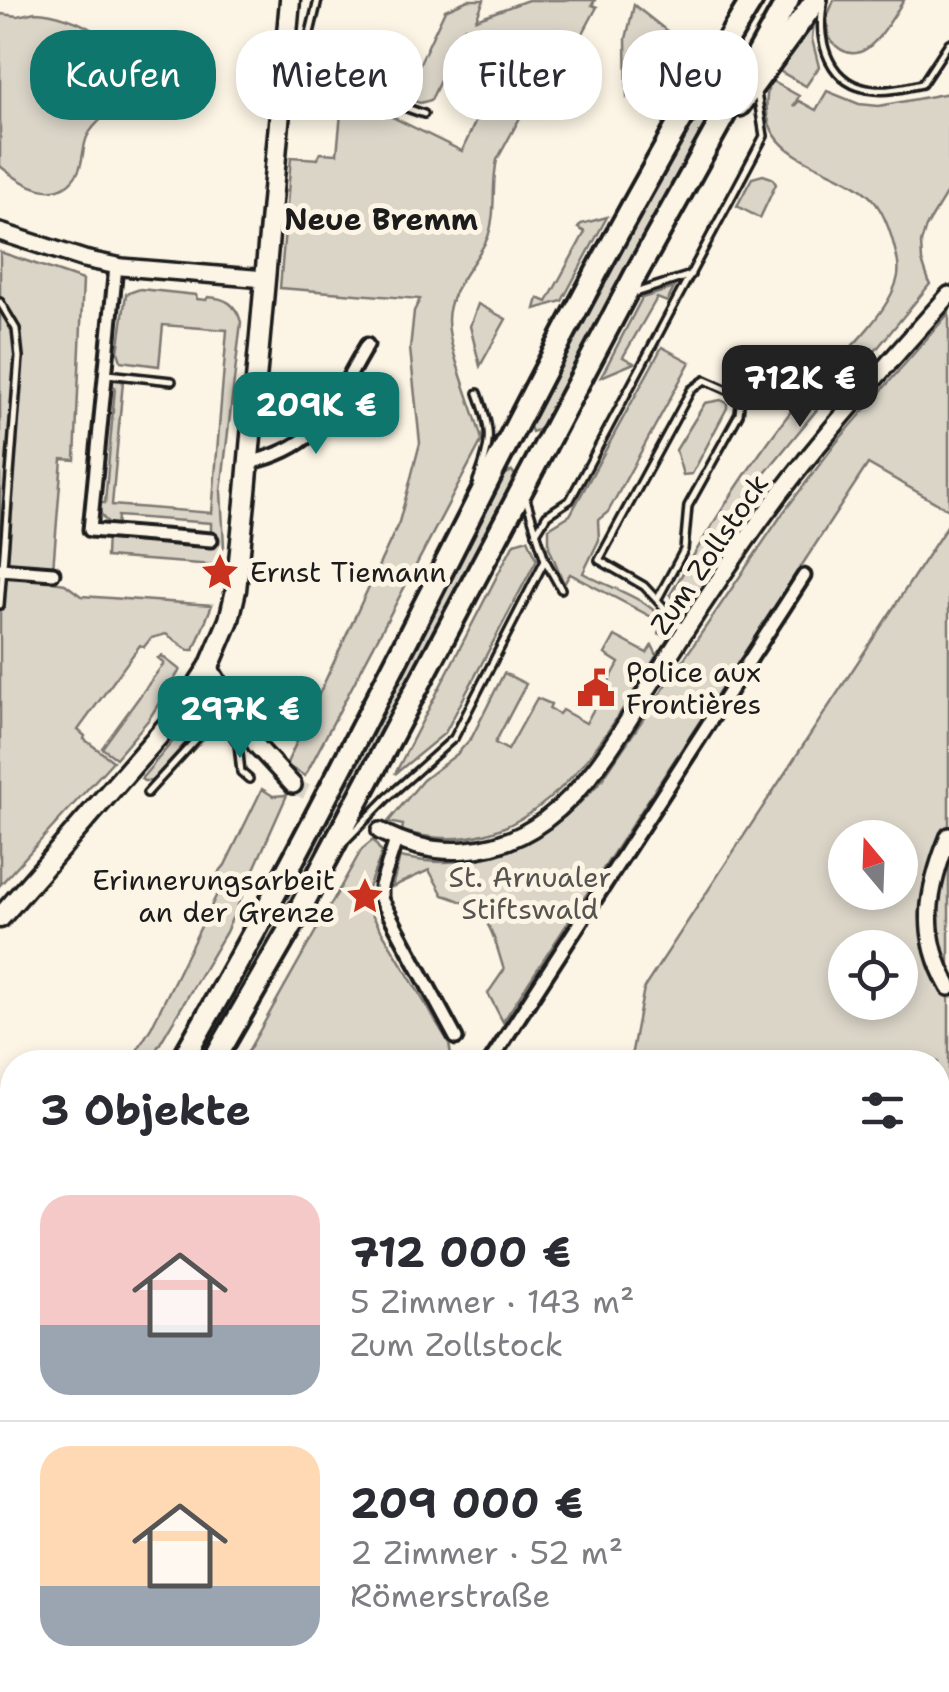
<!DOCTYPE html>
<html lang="de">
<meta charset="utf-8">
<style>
body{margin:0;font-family:"Shantell Sans",sans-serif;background:#f2f2f3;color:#2b2b33;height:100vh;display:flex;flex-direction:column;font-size:38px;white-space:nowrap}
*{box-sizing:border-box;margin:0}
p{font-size:32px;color:#7c7c81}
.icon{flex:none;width:55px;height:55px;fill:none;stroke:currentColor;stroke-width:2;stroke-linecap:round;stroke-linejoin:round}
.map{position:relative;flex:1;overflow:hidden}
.side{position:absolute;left:0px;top:1050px;width:950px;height:642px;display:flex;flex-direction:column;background:#fff;border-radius:40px 40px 0 0;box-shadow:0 5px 15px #0003}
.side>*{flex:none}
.guide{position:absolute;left:30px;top:30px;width:890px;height:90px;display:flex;gap:20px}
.needle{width:65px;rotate:341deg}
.buttons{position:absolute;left:828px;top:820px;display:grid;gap:20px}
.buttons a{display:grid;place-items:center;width:90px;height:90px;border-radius:50%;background:#fff;box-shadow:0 5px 15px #0003;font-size:50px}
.price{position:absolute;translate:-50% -85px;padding:0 22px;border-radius:20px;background:#0f766e;color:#fff;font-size:32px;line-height:65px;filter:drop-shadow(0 2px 5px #0008)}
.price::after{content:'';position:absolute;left:50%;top:60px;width:30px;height:22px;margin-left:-15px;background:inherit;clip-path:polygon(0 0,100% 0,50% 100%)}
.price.current{background:#222;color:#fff}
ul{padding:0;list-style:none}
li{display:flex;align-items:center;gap:30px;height:250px;padding:0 40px}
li+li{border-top:2px solid #e1e1e2}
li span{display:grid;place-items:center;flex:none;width:280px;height:200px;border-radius:30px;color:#555}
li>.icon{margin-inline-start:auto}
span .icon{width:120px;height:120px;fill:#fffc;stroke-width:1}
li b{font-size:42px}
h2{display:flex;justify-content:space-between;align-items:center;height:120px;padding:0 40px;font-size:42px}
.chip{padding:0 35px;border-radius:40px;background:#fff;box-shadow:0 5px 15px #0003;font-size:35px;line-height:90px}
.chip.current{background:#0f766e;color:#fff}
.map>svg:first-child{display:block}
.green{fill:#dbd5c8;stroke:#7c7872;stroke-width:2.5;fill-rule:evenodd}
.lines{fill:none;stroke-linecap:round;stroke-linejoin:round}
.secondary-tunnel{stroke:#dad4c7;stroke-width:15;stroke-dasharray:15 8;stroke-linecap:butt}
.lane-casing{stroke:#1c1c1c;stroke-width:12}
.street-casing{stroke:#1c1c1c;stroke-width:19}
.secondary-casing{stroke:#1c1c1c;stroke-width:22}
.primary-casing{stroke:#1c1c1c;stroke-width:25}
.highway-casing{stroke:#1c1c1c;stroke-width:28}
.lane{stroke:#fcf5e5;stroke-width:5}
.street{stroke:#fcf5e5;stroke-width:11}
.secondary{stroke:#fcf5e5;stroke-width:15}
.primary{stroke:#fcf5e5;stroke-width:18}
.highway{stroke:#fcf5e5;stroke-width:20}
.labels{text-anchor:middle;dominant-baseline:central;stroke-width:10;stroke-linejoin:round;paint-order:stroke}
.street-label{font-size:28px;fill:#1c1c1c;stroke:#fcf5e5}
.poi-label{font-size:28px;fill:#1c1c1c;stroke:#fcf5e5;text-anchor:start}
.park-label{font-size:28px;fill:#555450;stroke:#fcf5e5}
.neighbourhood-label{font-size:30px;font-weight:bold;fill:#1c1c1c;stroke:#fcf5e5}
</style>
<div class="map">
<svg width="949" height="1692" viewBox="0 0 949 1692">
<rect width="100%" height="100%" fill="#fcf5e5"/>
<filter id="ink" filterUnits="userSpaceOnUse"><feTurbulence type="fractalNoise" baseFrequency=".01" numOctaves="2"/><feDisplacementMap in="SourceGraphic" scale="20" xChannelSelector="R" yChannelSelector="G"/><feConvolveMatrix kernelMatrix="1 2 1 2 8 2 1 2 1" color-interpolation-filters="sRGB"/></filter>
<g filter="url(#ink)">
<g class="green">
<path d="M 468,0 L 484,0 L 476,19 L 528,0 L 595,0 L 592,5 L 597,7 L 581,37 L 553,57 L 497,160 C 491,185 497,212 488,237 C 476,264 448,289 448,320 C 448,349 474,408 482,440 L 305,776 L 286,765 L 399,522 L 407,493 L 420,443 L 410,349 L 414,311 L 420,299 L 280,288 L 291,157 L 318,159 L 320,153 L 337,154 L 343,93 L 462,151 L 516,32 L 465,27 L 431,100 L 420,103 L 392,94 L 411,82 L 445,10 Z"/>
<path d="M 834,0 L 904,0 C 887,25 861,80 829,38 L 827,17 Z"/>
<polygon points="634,5 667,31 627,96 626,39"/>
<path d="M 35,12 C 73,13 141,45 123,94 C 117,110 96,119 88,135 C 82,146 84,161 78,172 C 58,207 22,184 0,166 L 0,14 L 18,16 Z"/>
<polygon points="815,13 812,39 819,67 806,86 776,69"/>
<path d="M 770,80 L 799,96 L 793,107 L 799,101 L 816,110 L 827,91 L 859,104 L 879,106 L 949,93 L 949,189 L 926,227 L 921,243 L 922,261 L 930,284 L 871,356 L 864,352 L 748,494 L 727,527 L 734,533 L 685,616 L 670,595 C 707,531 746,469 792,410 C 821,374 885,323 897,280 C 901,268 896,254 893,242 C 889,228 884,213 874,201 C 839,160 747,166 770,80 Z"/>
<polygon points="710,98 714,108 544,428 532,432 528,421 700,102"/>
<polygon points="763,175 772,178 776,184 760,218 737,206 752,178"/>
<polygon points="607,217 562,301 535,309 538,298 547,302 585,232 578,228 581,224"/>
<polygon points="0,252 83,280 75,460 62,459 52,582 65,584 81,596 212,605 194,650 188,650 166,634 151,638 144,647 140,645 78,730 85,736 84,739 113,761 0,885"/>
<polygon points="674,288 667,302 657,298 623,357 634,363 601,377 642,298"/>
<path d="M 140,289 L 196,295 L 197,299 L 206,300 L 208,297 C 226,298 236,304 241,322 L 221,491 L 224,546 L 213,565 L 106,557 L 107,532 L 211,539 L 211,523 L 118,516 L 117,527 C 105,522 99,516 99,503 L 105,503 L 115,387 L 108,386 L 113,380 L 123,381 L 112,505 L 212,513 L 227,330 L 163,325 L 159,366 L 121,361 L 118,352 L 126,294 Z"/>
<polygon points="478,304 506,319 480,366 470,326"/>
<path d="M 949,313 L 949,510 L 868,464 L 503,1022 L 488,993 L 504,970 C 491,928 489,908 443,895 L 429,870 L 392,887 L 400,857 C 485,875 546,843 601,781 L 783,513 L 836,443 Z"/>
<path d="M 662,347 L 690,362 L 608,512 L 598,520 L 599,540 L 583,573 C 608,588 657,600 668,629 L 664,636 L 658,633 L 663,623 L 570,574 L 564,584 L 549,547 L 549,528 L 570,515 Z"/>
<polygon points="721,400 727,403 727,408 692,474 683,475 676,450 705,403"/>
<path d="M 512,471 L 517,478 L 515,482 C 413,676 318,877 202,1062 L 193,1062 L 310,854 L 501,477 Z"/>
<path d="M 949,523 L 949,1692 L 436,1692 L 434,1680 L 938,1680 L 938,1062 L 630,1062 L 644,988 ZM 845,838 L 900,838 L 900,892 L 845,892 ZM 845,948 L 900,948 L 900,1002 L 845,1002 Z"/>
<polygon points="528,539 537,559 445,733 395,774 514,543"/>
<path d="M 615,636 L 647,653 L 652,645 L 657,655 C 599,747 532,870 402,831 L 403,825 L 388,822 L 423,780 L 457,754 L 472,737 L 504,673 L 526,684 L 495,743 L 508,750 L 537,698 L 551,704 L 549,709 L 559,714 L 562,710 L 586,723 L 619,663 L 605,654 Z"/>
<polygon points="162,656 180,670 149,719 116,758 102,748 164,663 158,658"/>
<polygon points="205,703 216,705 229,720 216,717 205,721 152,781 144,781 141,779"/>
<polygon points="262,789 273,796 287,795 226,932 149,1062 130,1062 151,1028 219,890 211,882 225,865"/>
<polygon points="373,840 382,853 363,900 449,1043 452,1062 242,1062 362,849"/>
<polygon points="0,1651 12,1655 12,1680 76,1680 80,1692 0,1692"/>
</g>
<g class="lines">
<polyline class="secondary-tunnel" points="293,785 380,831"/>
<g class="lane-casing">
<g id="lane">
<polyline points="318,0 310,33 312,49 325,58 358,67"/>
<path d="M 823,5 C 817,43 829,86 874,90 C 890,92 907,87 922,84 L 949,43"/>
<polyline points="287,62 300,64 367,94 424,114"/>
<polyline points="635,293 691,275"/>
<polyline points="0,302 16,329 19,357 0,605"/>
<polyline points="107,374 172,381"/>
<path d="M 477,481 C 492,443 492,431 478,393"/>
<polyline points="526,499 545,560 561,589"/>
<polyline points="536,533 547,515 570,500 764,136 757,93"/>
<polyline points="657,600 644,586 599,560 691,390 705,380 741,396 739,414 688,506 684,550 657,600 683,629"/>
<polyline points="147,793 212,722 226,725 238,744 241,772 249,779"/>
<polyline points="346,840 388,797 454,738 545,560"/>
</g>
</g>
<g class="street-casing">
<g id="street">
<polyline points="116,266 90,530 211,540"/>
<path d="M 248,463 C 327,445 329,407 367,345"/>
<polyline points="0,569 53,573"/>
<polyline points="396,840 381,886 381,899 456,1038"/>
<polyline points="490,1062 804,576"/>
<polyline points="0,1188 12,1199"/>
<polyline points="0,1229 12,1214"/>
<polyline points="0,1640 12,1645"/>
<polyline points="98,1680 107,1692"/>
<polyline points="247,1680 249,1692"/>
<polyline points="369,1680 371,1692"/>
</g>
</g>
<g class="secondary-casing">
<g id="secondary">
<polyline points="0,232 84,259 122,267 265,279"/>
<polyline points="209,667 256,745 293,785"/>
<path d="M 380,831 C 433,860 496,857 545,820 C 592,785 622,730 652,682 C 682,635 713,588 745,542 C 806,453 878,375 949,295"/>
<path d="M 949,836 C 927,891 919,934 949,987"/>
</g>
</g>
<g class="primary-casing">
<polyline id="primary" points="0,918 180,711 209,667 229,620 236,590 246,492 290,0"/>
</g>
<g class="highway-casing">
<g id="highway">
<polyline points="739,105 816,0"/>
<path d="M 181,1062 C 383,714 541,343 752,0"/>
<polyline points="213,1062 289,930 637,272 788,0"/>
<polyline points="0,1320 12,1305"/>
<polyline points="0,1358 12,1343"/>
</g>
</g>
<use href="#lane" class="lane"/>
<use href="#street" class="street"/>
<use href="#secondary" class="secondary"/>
<use href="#primary" class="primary"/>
<use href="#highway" class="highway"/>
</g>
</g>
<defs>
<g id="sight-bare" transform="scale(3)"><path d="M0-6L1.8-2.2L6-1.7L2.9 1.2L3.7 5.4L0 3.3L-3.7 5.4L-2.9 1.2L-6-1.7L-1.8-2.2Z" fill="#c8321e" stroke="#fcf5e5" stroke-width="2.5" paint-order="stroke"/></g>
<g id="civic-bare" transform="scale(3)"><path d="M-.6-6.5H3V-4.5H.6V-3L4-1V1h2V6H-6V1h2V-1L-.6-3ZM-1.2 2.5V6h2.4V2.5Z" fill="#c8321e" stroke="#fcf5e5" stroke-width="2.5" paint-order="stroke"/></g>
</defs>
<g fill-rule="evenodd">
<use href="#sight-bare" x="220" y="572"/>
<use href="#civic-bare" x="596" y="688"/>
<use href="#sight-bare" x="365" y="896"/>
</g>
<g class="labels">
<g class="street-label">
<text transform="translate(709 554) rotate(-56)">Zum Zollstock</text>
</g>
<g class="poi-label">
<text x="250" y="572">Ernst Tiemann</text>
<text x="626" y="672">Police aux<tspan x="626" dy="32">Frontières</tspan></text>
<text x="335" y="880" text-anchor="end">Erinnerungsarbeit<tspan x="335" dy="32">an der Grenze</tspan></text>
</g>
<g class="park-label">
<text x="530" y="877">St. Arnualer<tspan x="530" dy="32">Stiftswald</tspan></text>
</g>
<g class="neighbourhood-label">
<text x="381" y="219">Neue Bremm</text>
</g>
</g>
</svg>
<div class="buttons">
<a><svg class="needle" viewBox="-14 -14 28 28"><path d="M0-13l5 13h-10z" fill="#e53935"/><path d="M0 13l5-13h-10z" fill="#7c7c81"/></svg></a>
<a><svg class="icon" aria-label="locate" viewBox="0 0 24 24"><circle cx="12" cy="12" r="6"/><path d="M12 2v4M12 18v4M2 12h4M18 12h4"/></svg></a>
</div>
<b class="price current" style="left:800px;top:430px">712K €</b>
<b class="price" style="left:316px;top:457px">209K €</b>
<b class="price" style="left:240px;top:761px">297K €</b>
<div class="guide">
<a class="chip current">Kaufen</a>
<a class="chip">Mieten</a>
<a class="chip">Filter</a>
<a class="chip">Neu</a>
</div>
<section class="side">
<h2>3 Objekte<svg class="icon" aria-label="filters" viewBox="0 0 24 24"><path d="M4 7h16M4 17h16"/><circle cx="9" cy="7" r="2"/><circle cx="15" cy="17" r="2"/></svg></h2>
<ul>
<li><span style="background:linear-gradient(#f6c9c9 65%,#9aa5b1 0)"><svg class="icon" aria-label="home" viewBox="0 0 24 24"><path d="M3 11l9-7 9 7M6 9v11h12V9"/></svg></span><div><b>712 000 €</b><p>5 Zimmer · 143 m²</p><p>Zum Zollstock</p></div></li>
<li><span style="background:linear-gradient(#ffd9b3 70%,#9aa5b1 0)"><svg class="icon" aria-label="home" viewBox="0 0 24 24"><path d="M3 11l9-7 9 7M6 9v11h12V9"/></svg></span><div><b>209 000 €</b><p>2 Zimmer · 52 m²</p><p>Römerstraße</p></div></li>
</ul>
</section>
</div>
